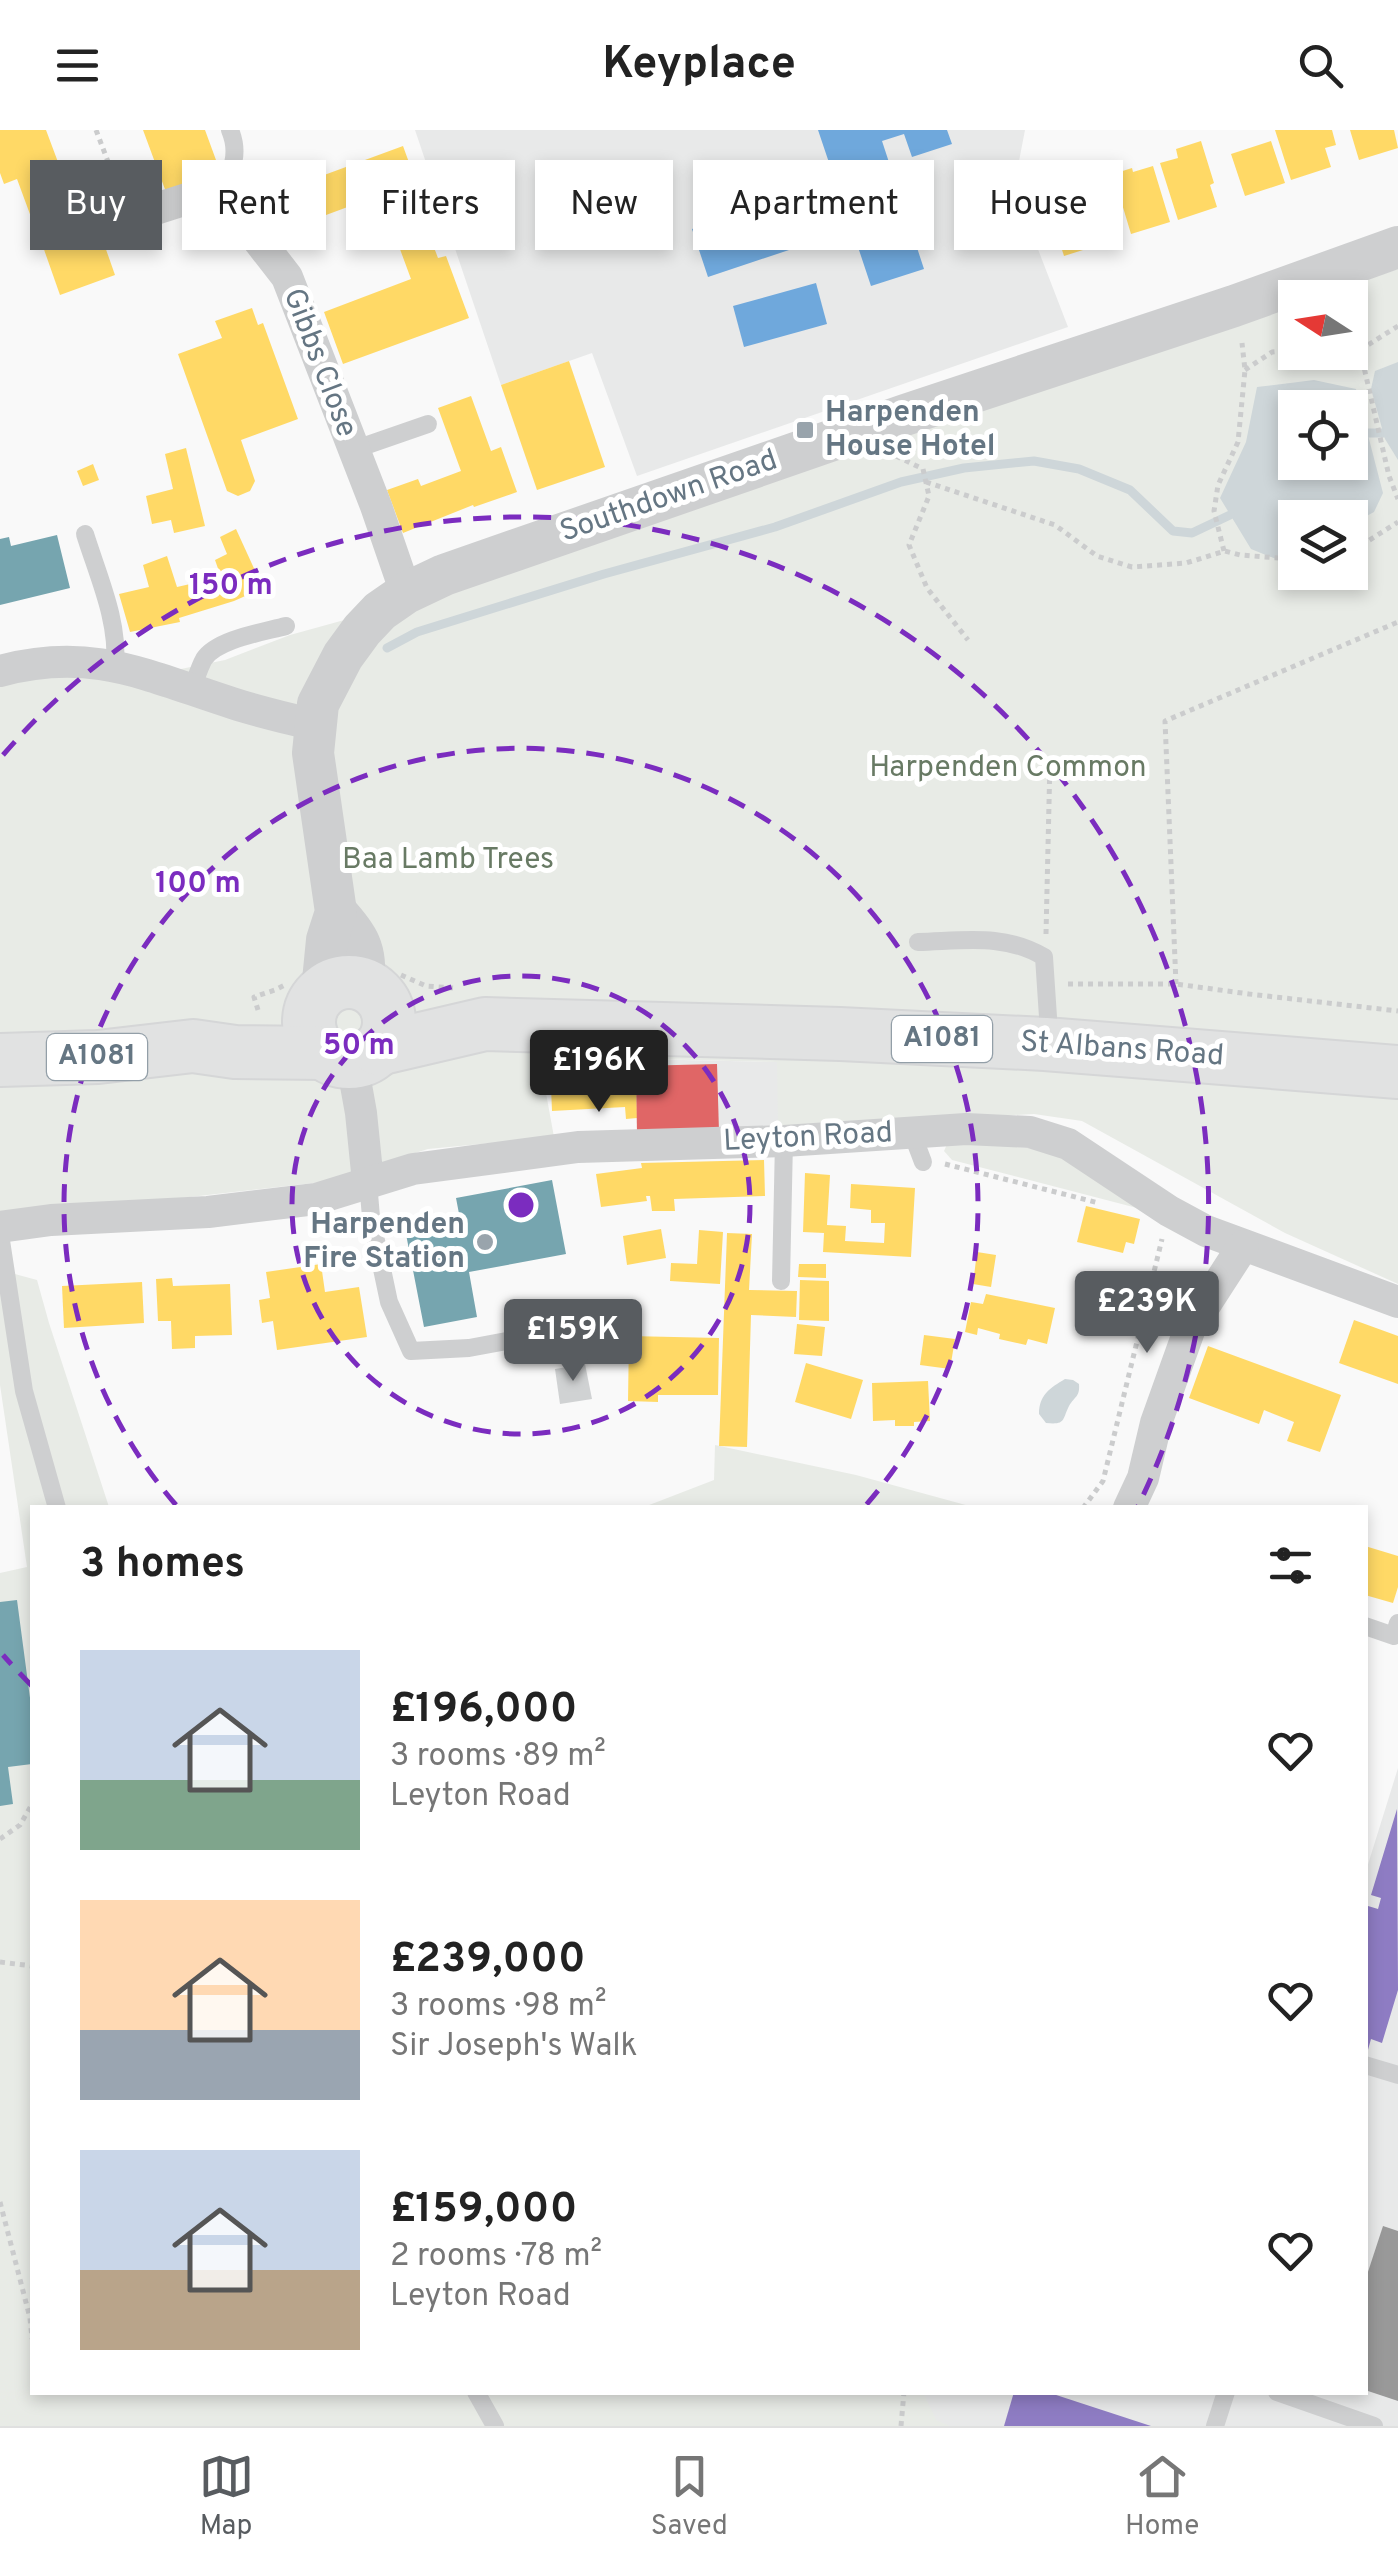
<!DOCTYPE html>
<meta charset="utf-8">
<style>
body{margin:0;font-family:Overpass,sans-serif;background:#f2f2f2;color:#222;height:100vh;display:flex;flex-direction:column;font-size:38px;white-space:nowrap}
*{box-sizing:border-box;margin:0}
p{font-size:32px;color:#767676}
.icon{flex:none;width:55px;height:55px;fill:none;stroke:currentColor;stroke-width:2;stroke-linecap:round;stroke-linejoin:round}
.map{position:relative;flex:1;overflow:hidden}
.sheet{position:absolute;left:30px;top:1375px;width:1338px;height:890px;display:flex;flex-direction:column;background:#fff;border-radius:0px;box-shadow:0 5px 15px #0003}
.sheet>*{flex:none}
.guide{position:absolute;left:30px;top:30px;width:1340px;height:90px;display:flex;gap:20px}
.needle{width:65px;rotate:282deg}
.controls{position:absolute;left:1278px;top:150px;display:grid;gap:20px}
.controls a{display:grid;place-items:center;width:90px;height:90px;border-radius:0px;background:#fff;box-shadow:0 5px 15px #0003;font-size:50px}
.price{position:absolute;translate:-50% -85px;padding:0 22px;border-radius:10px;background:#585c60;color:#fff;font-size:32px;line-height:65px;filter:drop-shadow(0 2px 5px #0008)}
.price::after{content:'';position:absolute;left:50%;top:60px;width:30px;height:22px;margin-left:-15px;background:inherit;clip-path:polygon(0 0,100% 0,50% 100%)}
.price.selected{background:#222;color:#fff}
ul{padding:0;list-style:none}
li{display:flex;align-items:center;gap:30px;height:250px;padding:0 50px}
li span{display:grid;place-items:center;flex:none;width:280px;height:200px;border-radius:0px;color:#555}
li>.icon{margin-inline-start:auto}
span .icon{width:120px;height:120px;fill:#fffc;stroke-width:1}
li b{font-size:42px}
h2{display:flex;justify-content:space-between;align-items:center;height:120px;padding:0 50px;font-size:42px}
.pill{padding:0 35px;border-radius:0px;background:#fff;box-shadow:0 5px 15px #0003;font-size:35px;line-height:90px}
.pill.selected{background:#585c60;color:#fff}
header{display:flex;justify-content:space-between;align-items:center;height:130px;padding:0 50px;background:#fff;font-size:45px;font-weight:700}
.tab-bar{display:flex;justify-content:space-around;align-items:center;height:140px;border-top:2px solid #e0e0e0;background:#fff;font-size:28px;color:#767676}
.tab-bar a{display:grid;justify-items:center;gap:5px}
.tab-bar .selected{color:#585c60}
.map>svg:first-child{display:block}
.built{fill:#e8e9e9}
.green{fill:#e8ebe6;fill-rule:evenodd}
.water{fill:#ced6d9;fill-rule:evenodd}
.homes{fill:#ffd966}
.shops{fill:#e06666}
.offices{fill:#8e7cc3}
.schools{fill:#6fa8dc}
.public{fill:#76a5af}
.industry{fill:#999}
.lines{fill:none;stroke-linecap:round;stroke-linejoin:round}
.stream{stroke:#ced6d9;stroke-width:9}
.building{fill:#d0d2d3}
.primary-casing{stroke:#d5d6d7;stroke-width:56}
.path{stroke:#cbcccd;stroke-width:5;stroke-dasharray:5 5;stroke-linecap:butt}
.service{stroke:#cecfd0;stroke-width:18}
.minor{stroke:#cecfd0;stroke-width:32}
.tertiary{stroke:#cecfd0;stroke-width:42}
.primary{stroke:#e1e2e2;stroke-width:52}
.ring{fill:none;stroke:#7b2cbf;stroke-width:5;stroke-dasharray:18 12}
.poi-dot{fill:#99a4ac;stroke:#fff;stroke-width:4}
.labels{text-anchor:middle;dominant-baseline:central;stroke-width:10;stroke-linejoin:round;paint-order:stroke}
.shield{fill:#fff;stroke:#939fa8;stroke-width:2.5}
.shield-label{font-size:28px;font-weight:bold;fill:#657683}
.street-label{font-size:30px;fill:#657683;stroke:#fff}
.poi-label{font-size:30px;font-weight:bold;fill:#657683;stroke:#fff;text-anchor:start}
.park-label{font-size:30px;fill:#687a64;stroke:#fff}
.centre{fill:#7b2cbf;stroke:#fff;stroke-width:5}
.ring-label{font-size:30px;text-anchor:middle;font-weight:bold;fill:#7b2cbf;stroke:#fff;stroke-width:10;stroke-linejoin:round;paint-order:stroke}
</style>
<header><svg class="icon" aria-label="menu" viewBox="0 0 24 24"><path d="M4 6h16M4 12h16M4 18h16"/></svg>Keyplace<svg class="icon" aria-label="search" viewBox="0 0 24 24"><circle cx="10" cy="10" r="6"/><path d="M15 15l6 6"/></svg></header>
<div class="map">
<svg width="1398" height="2296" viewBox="0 0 1398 2296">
<rect width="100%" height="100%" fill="#f9f9f9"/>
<g class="built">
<polygon points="415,0 1025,0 1014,57 1068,197 637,346 592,223 501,255"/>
<polygon points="636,929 778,932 778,997 637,1004"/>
<polygon points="1398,1638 1398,2296 868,2296 870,2263 1365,2262 1365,1744"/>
</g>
<g class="green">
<path d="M 1398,139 L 1398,1154 L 1285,1103 L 1082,991 L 1034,984 L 778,997 L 777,932 L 564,927 L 544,952 L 554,1007 L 428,1019 L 323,1052 L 146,1072 L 0,1083 L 0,551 L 176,540 L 225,530 L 290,505 L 424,468 L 1295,174 L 1295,222 L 1350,222 L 1350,168 L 1314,167 ZM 1295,278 L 1350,278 L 1350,332 L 1295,332 ZM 1295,388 L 1350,388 L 1350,442 L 1295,442 Z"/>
<polygon points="949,1010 1057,1021 1137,1078 952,1030 944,1021"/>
<polygon points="0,1140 37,1150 49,1193 109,1377 32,1378 32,2262 923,2262 936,2290 950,2296 0,2296 0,1443 27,1437 0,1255"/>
<polygon points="715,1315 856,1345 973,1377 644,1377 714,1350"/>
</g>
<g class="water">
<polygon points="1398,232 1398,330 1385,309 1371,259 1375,241"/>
<path d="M 1314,250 L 1356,259 L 1383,363 L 1374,382 L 1350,395 L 1350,388 L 1295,388 L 1295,424 L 1281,431 L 1251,419 L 1220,368 L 1246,312 L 1257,257 ZM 1295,278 L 1350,278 L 1350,332 L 1295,332 Z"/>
<path d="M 1065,1249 L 1073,1250 L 1079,1254 C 1080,1267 1075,1266 1069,1276 C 1062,1290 1066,1295 1046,1293 L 1039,1284 C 1039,1265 1050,1258 1065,1249 Z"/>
</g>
<g class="homes">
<polygon points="0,0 46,0 80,91 38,106 17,49 4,54 0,43"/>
<polygon points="143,0 205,0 216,30 194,38 198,50 166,62"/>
<polygon points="1275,0 1332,0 1336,15 1325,18 1331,37 1291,50"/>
<polygon points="1350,0 1394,0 1398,18 1359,30"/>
<polygon points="1201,11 1214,53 1210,55 1217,77 1178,90 1160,33 1178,28 1176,19"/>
<polygon points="1271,11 1285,53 1245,66 1231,24"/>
<polygon points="403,16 419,60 413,62 438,128 446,126 469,188 343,234 324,182 411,149 380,65 291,98 278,62"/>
<polygon points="1153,36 1170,92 1131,104 1122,74 1095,83 1085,53 1132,38 1133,42"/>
<polygon points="1086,61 1102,114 1064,126 1047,73"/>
<polygon points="96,91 115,145 60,165 41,111"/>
<polygon points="252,178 258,195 263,193 298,289 241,310 255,351 250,361 238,366 227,361 178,224 222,208 215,191"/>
<polygon points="569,231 605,337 537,360 501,255"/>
<polygon points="471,266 491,321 501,317 517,362 474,377 473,375 403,403 387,360 418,349 421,356 461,341 438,278"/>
<polygon points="186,318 205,396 174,403 171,390 152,394 146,366 173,359 165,324"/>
<polygon points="93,334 99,350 83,356 77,341"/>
<polygon points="236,399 263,458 234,471 179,488 180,492 130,502 119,464 149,457 143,435 167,426 177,457 221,447 215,430 227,424 220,407"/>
<polygon points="636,936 637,988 626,989 625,977 552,981 551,957 561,942"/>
<polygon points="764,1030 765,1066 674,1069 675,1081 652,1081 650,1066 646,1066 647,1071 601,1077 596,1044 642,1038 641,1033"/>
<polygon points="805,1043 830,1045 827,1095 846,1096 845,1111 884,1113 885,1093 871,1093 871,1080 850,1078 851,1054 915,1058 911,1127 823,1122 824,1103 803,1102"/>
<polygon points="1086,1076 1140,1089 1134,1114 1126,1112 1123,1123 1077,1112"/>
<polygon points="661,1099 666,1128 627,1135 623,1106"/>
<polygon points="699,1100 723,1102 720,1154 670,1151 671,1133 697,1134"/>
<polygon points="727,1103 752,1104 749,1160 797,1161 796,1187 751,1185 747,1317 719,1316"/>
<polygon points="977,1122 996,1125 991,1157 973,1154"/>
<polygon points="321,1134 325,1162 359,1157 367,1207 277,1220 273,1191 262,1193 259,1170 270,1168 266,1142"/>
<polygon points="799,1134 826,1134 826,1148 798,1147"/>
<polygon points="172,1148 173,1156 230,1154 232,1205 195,1206 195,1218 172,1219 171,1191 158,1191 156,1149"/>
<polygon points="800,1150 829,1151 829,1191 799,1190"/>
<polygon points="142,1152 144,1193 64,1198 62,1156"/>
<polygon points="986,1164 1055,1178 1047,1214 1028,1209 1026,1215 999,1209 1000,1204 978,1198 977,1205 965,1202 971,1172 983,1174"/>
<polygon points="1354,1190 1398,1206 1398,1254 1339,1233"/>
<polygon points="797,1194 825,1197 822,1226 794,1224"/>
<polygon points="924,1205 955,1209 950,1239 920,1235"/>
<polygon points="629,1206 719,1208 718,1265 658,1265 658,1272 628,1271"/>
<polygon points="1208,1216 1341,1265 1320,1322 1287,1311 1294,1292 1264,1280 1259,1294 1189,1268"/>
<polygon points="806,1233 863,1250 851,1289 795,1272"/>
<polygon points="928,1251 930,1291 914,1292 914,1296 895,1296 895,1290 873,1291 872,1253"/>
<polygon points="1365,1416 1398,1426 1398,1457 1393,1473 1365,1465"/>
</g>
<polygon class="shops" points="717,934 719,1002 637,1004 636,936"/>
<g class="offices">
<polygon points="1397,1679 1398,1860 1382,1913 1371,1909 1366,1927 1365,1785 1368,1776 1378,1779 1381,1768 1371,1765"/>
<polygon points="1014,2262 1047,2262 1151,2296 1004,2296"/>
</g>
<g class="schools">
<polygon points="818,0 947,0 952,14 912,27 904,4 882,11 924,139 871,156 852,99 708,147 692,99 796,65 807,96 846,83"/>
<polygon points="816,153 827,194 744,217 733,176"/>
</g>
<g class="public">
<polygon points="57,405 70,458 0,475 0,409 9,407 11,416"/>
<polygon points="552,1050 566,1124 469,1142 477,1187 424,1197 405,1099 460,1089 456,1068"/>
<polygon points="17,1470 32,1583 32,1634 8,1637 13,1674 0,1676 0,1472"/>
</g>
<polygon class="industry" points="1383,2096 1398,2101 1398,2271 1365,2260 1365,2151"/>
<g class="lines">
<g class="stream">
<polyline points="1368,303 1384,303"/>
<polyline points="387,518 417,502 604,444 775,397 901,352 964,338 1034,331 1079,339 1130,360 1173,401 1192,403 1230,385"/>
</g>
</g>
<polygon class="building" points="585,1234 592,1269 560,1274 555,1239"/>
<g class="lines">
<g class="primary-casing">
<g id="primary">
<circle cx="349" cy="892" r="40"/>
<polyline points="378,919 485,894 840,904 1045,914 1398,942"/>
<polyline points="0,930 98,927 193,916 235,922 324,923"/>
</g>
</g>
<g class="path">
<polyline points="96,0 118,58"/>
<polyline points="1357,169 1360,220"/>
<polyline points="1350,219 1360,220 1389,346 1398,369"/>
<polyline points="1360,220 1398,196"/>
<polyline points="1245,240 1272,222 1295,220"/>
<polyline points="896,326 923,339 929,366 909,415 927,458 968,510"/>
<polyline points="926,352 1055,395 1097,426 1132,437 1186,433 1225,421 1240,425 1279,428 1295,425"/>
<polyline points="1350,414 1368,411 1398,392"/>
<polyline points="1224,421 1214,381 1218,355 1238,312 1245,240 1242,213"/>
<polyline points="1046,804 1050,630"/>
<polyline points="401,845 426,856 453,858"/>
<polyline points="1068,854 1176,854 1249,864 1398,881"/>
<polyline points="1176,854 1165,591 1398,492"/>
<polyline points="258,880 254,867 275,860 287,854"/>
<polyline points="945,1034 1099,1073"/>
<polyline points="1083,1378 1103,1351 1162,1109"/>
<polyline points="0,1709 20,1695 32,1674"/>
<polyline points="0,1832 32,1836"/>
<polyline points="0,2072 30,2188 32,2209"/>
<polyline points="901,2296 904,2262"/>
</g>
<g class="service">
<path d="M 221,62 C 232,40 240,24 230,0"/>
<polyline points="353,320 428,294"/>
<path d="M 85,404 C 98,446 119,491 115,536"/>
<path d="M 192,559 C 196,549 199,538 204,529 C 217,509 264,502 286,496"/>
<path d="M 918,812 C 962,811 1005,803 1044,827 L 1048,887 L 1046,908"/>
<polyline points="912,1003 923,1032"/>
<polyline points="368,1052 371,1087 389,1172 411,1221 469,1218 534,1206 571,1190"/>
<polyline points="0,1104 24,1261 57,1378"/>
<polyline points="781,1151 784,1011"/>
<polyline points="1365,1496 1394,1506 1398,1493"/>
<polyline points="1365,1935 1398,1945"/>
<polyline points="476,2262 495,2296"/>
<polyline points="1277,2262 1374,2296"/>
<polyline points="1215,2296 1226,2262"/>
</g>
<g class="minor">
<polyline points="118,91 193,67 221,62 287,147 376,376 406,463"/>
<path d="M 0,541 C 92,516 147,546 232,573 C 259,582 287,588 314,595"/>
<polyline points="352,933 361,983 368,1052"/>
<polyline points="0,1097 51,1090 208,1082 316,1069 413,1039 578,1017 784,1011 966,999 1030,1002 1068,1014 1169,1081 1206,1101 1398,1172"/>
<polyline points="1129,1378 1143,1348 1156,1293 1190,1198 1243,1116"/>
</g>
<g class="tertiary">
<path d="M 336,782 C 358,806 368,820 363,854"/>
<polyline points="322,861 327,810 336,782 313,623 318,574 343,526 362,500 380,481 406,463 444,445 905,285 1234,176 1398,117"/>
</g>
<use href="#primary" class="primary"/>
</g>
<g class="ring">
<circle cx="521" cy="1075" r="229"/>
<path d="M176 1375A457 457 0 1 1 866 1375"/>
<path d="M32 1556A686 686 0 0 1 3 1525M3 625A686 686 0 0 1 1138 1376"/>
</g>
<g class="poi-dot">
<rect x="795" y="290" width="20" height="20" rx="5"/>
<circle cx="485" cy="1112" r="10"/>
</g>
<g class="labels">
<g class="shield">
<rect x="892" y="886" width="100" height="46" rx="8"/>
<rect x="47" y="904" width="100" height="46" rx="8"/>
</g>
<g class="shield-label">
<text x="942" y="909">A1081</text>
<text x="97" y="927">A1081</text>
</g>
<g class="street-label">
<text transform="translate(319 233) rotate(69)">Gibbs Close</text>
<text transform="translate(669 367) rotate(-19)">Southdown Road</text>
<text transform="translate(1122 920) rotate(4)">St Albans Road</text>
<text transform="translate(808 1008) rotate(-3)">Leyton Road</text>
</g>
<g class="poi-label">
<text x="825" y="283">Harpenden<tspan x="825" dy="34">House Hotel</tspan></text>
<text x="465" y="1095" text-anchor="end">Harpenden<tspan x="465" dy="34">Fire Station</tspan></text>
</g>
<g class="park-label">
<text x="1008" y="638">Harpenden Common</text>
<text x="448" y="730">Baa Lamb Trees</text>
</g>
</g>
<circle cx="521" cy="1075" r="15" class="centre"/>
<g class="ring-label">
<text x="231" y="464">150 m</text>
<text x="198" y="762">100 m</text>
<text x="359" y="924">50 m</text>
</g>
</svg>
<div class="controls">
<a><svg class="needle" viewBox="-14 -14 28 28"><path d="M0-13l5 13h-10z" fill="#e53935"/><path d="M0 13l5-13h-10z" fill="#767676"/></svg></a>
<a><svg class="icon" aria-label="locate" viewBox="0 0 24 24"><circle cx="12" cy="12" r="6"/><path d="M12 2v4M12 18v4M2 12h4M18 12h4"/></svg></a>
<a><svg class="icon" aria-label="layers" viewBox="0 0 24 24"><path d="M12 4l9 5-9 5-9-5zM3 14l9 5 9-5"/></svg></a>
</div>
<b class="price selected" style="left:599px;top:985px">£196K</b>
<b class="price" style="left:1147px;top:1226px">£239K</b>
<b class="price" style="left:573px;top:1254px">£159K</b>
<div class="guide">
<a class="pill selected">Buy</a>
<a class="pill">Rent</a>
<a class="pill">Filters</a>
<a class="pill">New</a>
<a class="pill">Apartment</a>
<a class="pill">House</a>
</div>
<section class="sheet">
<h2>3 homes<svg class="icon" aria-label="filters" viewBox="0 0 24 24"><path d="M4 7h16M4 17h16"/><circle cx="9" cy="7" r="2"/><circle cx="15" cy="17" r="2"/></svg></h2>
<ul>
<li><span style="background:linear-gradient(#c9d6e8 65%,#7fa58c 0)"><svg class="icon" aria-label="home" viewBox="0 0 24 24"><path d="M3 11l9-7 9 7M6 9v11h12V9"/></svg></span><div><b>£196,000</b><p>3 rooms · 89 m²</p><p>Leyton Road</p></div><svg class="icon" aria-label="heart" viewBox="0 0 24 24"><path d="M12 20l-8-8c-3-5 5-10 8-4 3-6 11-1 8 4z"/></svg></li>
<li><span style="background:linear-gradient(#ffd9b3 65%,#9aa5b1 0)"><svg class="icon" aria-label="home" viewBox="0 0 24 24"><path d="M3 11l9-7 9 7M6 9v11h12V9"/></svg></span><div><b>£239,000</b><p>3 rooms · 98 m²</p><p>Sir Joseph's Walk</p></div><svg class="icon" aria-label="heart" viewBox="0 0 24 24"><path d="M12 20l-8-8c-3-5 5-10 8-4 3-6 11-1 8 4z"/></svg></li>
<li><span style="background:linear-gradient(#c9d6e8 60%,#b9a48a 0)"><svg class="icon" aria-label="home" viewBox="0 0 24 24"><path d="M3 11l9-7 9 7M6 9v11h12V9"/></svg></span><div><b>£159,000</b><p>2 rooms · 78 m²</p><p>Leyton Road</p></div><svg class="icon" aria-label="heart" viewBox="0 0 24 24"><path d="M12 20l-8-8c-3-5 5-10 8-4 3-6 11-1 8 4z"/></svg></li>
</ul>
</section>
</div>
<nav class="tab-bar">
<a class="selected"><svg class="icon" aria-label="map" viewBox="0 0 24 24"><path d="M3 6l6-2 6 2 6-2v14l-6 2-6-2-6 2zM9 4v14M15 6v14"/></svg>Map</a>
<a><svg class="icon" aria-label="saved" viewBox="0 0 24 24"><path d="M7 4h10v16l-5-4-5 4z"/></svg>Saved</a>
<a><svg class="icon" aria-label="home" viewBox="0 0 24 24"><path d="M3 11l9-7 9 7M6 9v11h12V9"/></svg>Home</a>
</nav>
